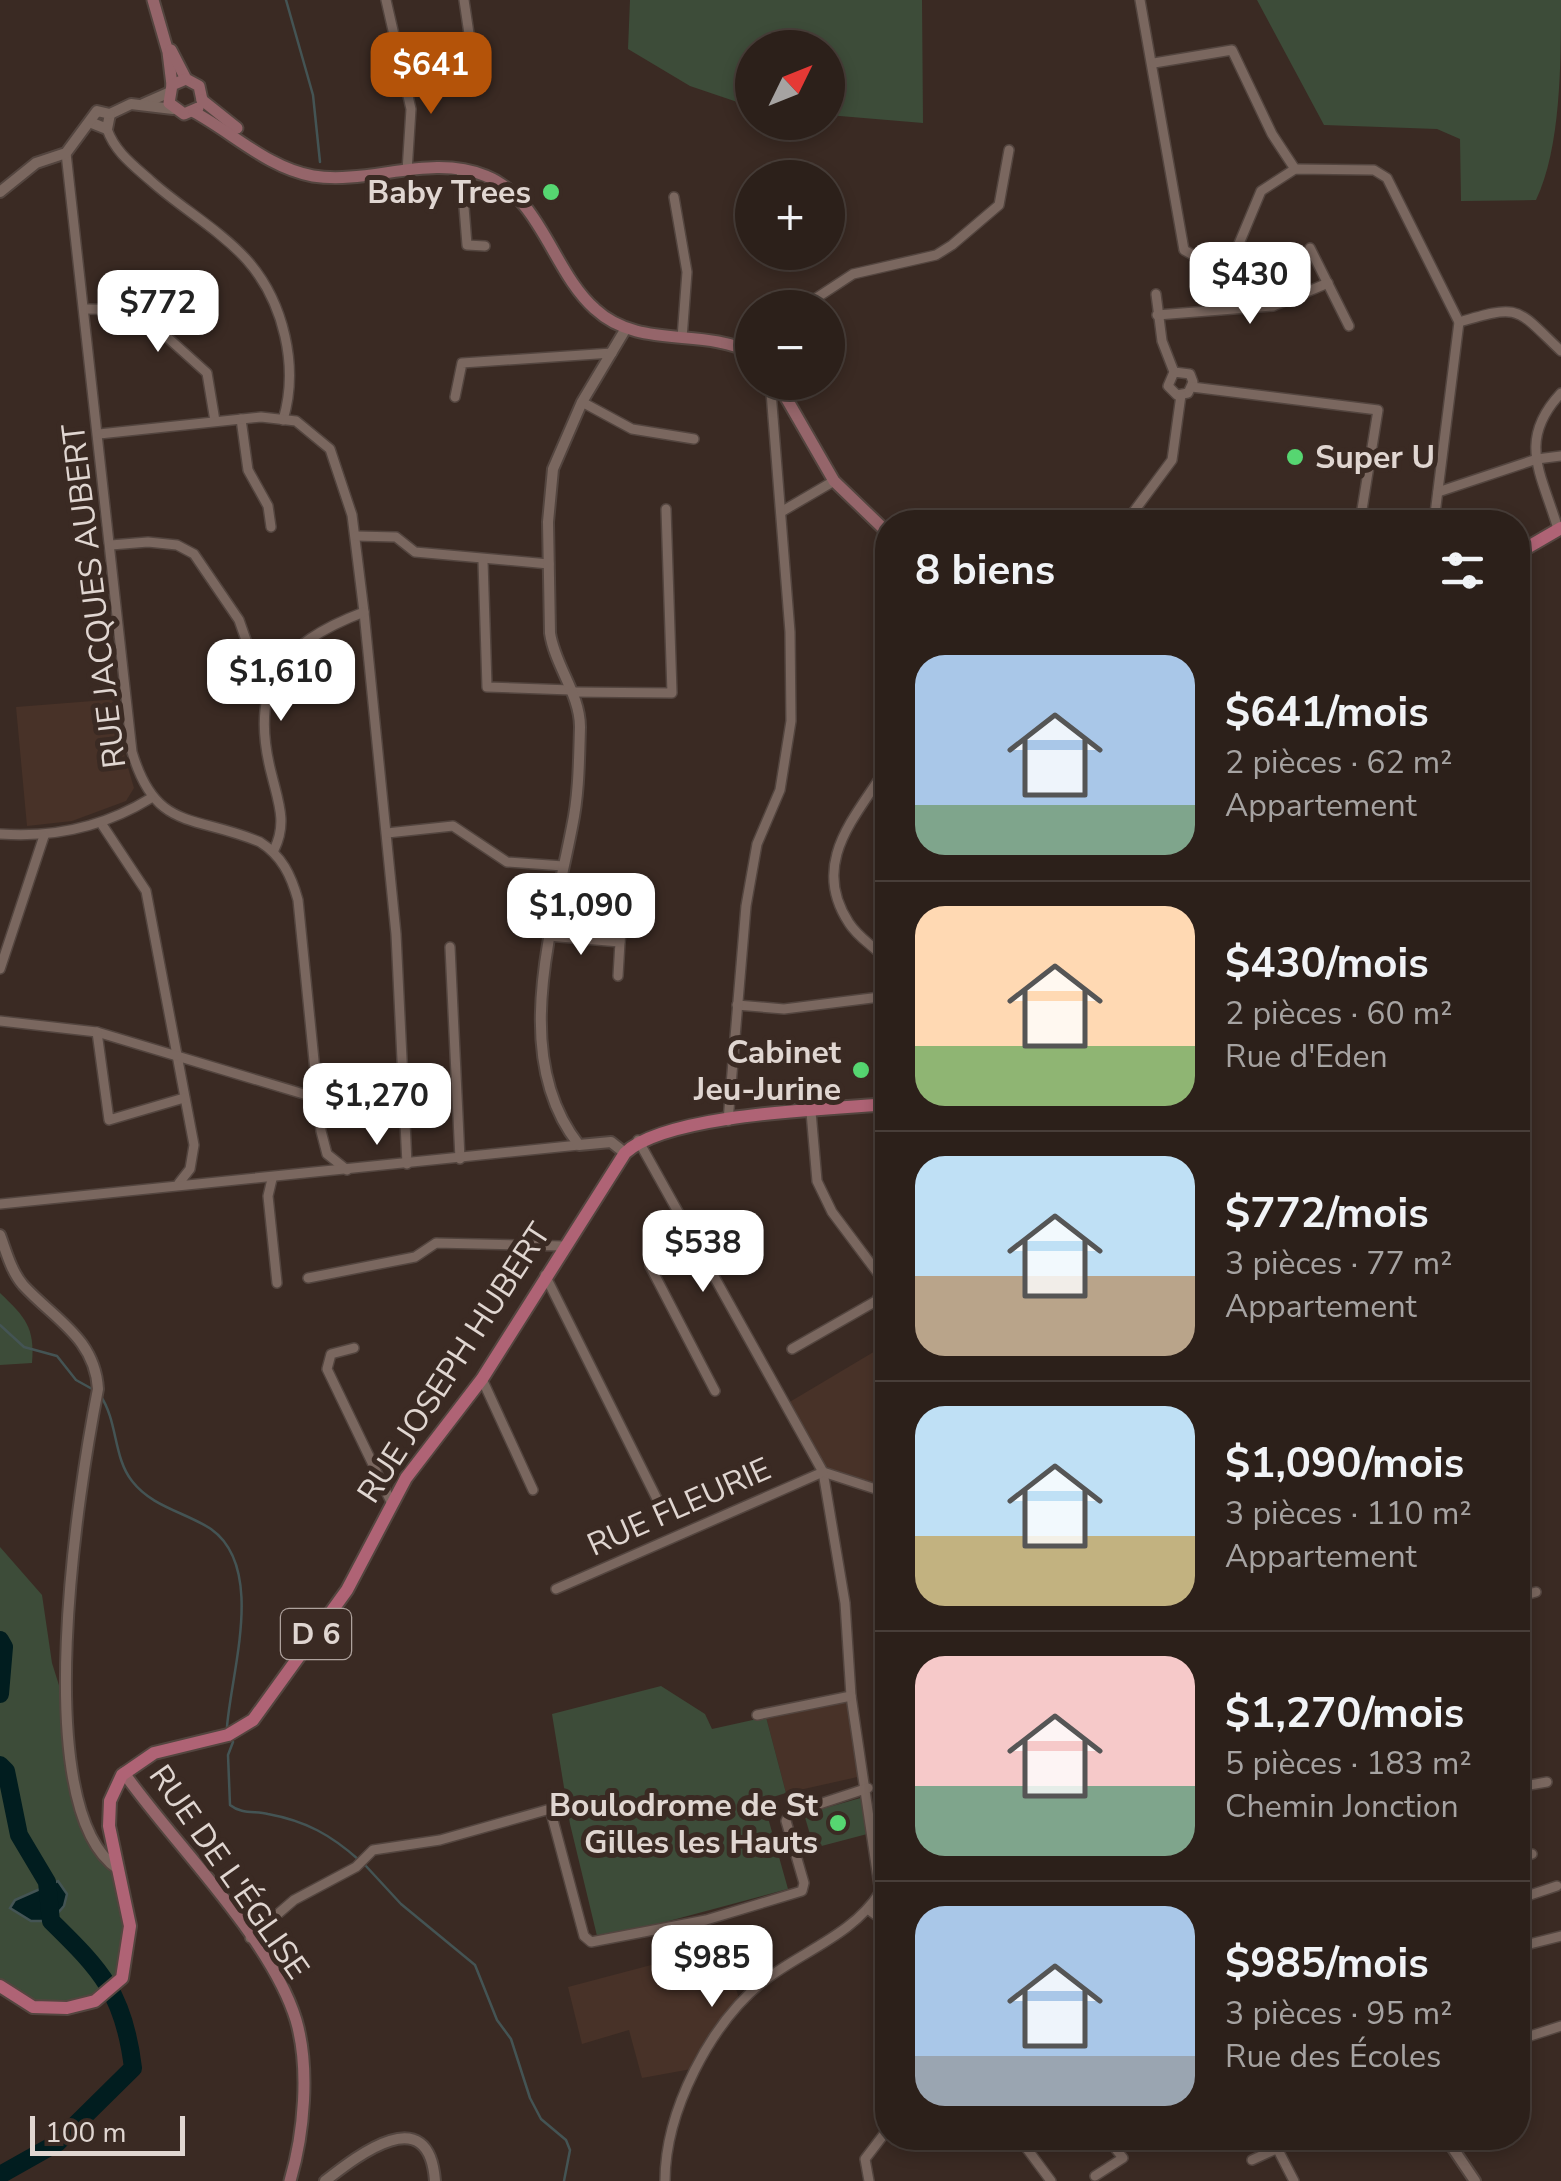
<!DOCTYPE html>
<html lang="fr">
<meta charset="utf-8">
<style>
body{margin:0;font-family:"Nunito Sans",sans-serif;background:#342823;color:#f1f3f6;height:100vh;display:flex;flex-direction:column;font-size:38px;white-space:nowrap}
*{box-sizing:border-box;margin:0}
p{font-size:32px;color:#a6a3a2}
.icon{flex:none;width:55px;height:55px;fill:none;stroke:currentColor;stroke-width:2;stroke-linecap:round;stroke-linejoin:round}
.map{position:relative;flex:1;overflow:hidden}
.panel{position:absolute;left:875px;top:510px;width:655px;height:1640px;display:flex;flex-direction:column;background:#2c201a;border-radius:40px;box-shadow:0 5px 15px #0003,0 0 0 2px #483e39}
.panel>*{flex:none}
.needle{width:65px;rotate:47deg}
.tools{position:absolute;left:735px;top:30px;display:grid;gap:20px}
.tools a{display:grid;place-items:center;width:110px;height:110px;border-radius:50%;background:#2c201a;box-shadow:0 5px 15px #0003,0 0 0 2px #483e39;font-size:50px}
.scale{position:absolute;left:30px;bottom:25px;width:155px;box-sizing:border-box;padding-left:10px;border:5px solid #e0d6d1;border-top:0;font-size:28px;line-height:35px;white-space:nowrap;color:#e0d6d1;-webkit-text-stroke:8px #3a2a23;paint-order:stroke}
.price{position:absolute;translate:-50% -85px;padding:0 22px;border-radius:20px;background:#fff;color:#222;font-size:32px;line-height:65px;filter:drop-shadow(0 2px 5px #0008)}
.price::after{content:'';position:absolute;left:50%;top:60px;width:30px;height:22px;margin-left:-15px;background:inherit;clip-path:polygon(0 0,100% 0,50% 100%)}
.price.current{background:#b45309;color:#fff}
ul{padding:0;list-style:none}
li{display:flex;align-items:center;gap:30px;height:250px;padding:0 40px}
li+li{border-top:2px solid #483e39}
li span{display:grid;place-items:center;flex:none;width:280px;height:200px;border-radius:30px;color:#555}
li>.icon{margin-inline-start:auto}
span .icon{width:120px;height:120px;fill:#fffc;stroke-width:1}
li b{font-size:42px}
h2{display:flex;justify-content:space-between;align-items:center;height:120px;padding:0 40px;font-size:42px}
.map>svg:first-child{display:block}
.built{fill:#483228}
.green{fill:#3d4c39}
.water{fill:#011d1f;stroke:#445454;stroke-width:2.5}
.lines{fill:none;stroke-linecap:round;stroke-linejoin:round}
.stream{stroke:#445454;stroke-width:2.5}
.river{stroke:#011d1f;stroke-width:18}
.minor-casing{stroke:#53453f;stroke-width:12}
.tertiary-casing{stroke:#53453f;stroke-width:14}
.secondary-casing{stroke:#53453f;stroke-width:15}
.primary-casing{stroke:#53453f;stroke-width:16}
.minor{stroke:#7a675f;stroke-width:9}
.tertiary{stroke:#7a675f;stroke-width:10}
.secondary{stroke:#95656a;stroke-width:11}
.primary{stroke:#af6375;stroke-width:12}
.poi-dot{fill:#56d671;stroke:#3a2a23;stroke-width:4}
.labels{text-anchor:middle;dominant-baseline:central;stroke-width:10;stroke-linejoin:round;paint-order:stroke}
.shield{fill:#3a2a23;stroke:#aea29d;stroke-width:2.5}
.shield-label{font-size:30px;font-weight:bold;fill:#e0d6d1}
.poi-label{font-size:32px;font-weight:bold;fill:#e0d6d1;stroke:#3a2a23;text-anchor:end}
.street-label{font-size:32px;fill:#e0d6d1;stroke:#3a2a23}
</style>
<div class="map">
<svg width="1561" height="2181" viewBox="0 0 1561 2181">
<rect width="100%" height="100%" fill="#3a2a23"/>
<g class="built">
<polygon points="118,699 124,754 134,788 126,801 72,821 27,826 16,707"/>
<polygon points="887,1344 887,1488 823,1468 788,1403"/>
<polygon points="847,1700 862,1776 786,1793 766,1717"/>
<polygon points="723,1946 740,2002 697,2068 642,2078 629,2030 582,2044 568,1987"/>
</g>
<g class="green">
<polygon points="630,0 922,0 923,123 828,115 828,48 752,48 752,107 690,86 628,49"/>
<path d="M 1257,0 L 1561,0 C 1561,63 1561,148 1536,200 L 1461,201 L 1460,139 L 1437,129 L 1324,125 Z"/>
<path d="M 0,1293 C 25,1317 35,1327 32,1363 L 0,1365 Z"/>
<polygon points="0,1547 42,1595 52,1663 68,1714 73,1794 90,1830 118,1869 128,1958 108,1994 47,2009 0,1986"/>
<polygon points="661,1686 705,1714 712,1729 766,1717 786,1793 763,1800 788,1889 598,1940 570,1824 552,1714"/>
<polygon points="864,1797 871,1833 814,1848 804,1814"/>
</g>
<polygon class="water" points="58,1881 67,1894 64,1906 51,1921 31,1921 10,1908 15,1900"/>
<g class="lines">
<g class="stream">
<polyline points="286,0 313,95 320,162"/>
<polyline points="0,1325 24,1347 57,1356 76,1380 94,1390"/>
<path d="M 100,1395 C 118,1421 113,1457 132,1481 C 152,1507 185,1512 211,1529 C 266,1568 231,1672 227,1727"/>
<path d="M 233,1742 L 228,1755 L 230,1805 C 241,1814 255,1811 268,1814 C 306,1821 331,1835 359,1860"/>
<polyline points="365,1865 401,1904 475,1965 497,2020 511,2039 530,2098 541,2119 566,2140 570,2150 564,2181"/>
</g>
<g class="river">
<polyline points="0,1640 4,1647 0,1694"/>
<path d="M 0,1765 L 6,1771 L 19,1835 L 47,1882 L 51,1921 C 102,1971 124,1994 133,2068 L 57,2143 L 0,2175"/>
</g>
<g class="minor-casing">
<g id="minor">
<polyline points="386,0 411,109 407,171"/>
<polyline points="1140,0 1184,250 1193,255 1229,253 1238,246 1261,191 1295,169 1374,170 1387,178 1459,322 1434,522"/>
<polyline points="1154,63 1232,50 1272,134 1295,169"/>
<polyline points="404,68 468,64 472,54 464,0"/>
<path d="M 107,129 C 115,152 133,165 151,181 C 181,208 220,230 247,260 C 284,302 299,367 283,420"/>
<path d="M 66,153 L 132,752 C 156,832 193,814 260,842 C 282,856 291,875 298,900 L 321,1131 L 327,1154 L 347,1170"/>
<polyline points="461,169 467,245 485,246"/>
<polyline points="674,197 687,272 682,338"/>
<polyline points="1310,248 1349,326"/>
<polyline points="1156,294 1162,341 1174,372 1168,386 1177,395 1188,393 1193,382 1190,374 1174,372"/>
<polyline points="801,308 853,274 936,255 952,245 999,205 1009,150"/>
<polyline points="86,309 137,310 207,373 215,421"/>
<polyline points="1157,315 1273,306 1328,283"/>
<path d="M 1459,322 C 1521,304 1515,307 1561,351"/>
<polyline points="1192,387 1378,410 1360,522"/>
<polyline points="455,397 462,363 612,353"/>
<polyline points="582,402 632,429 694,439"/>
<polyline points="241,419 248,470 268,506 271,527"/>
<polyline points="99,434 261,417 296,421 330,449 352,515 364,612 396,934 407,1164"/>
<polyline points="1438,492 1537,459 1561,456"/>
<polyline points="781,512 834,481"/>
<polyline points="1126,522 1172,460 1181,395"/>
<path d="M 1558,529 C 1542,474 1516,441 1561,393"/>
<polyline points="356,536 396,537 415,552 549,564"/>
<polyline points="111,545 148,542 177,545 194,554 239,620 254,663 269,681"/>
<polyline points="483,561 487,687 571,690"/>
<polyline points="572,692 672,693 666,509"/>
<path d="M 888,765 C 859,814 808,861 849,923 C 859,939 876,947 888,962"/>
<polyline points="101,823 146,891 194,1145 190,1169 179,1183"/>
<polyline points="387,833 453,826 507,862 563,866"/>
<path d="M 0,834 C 54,838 104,827 151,798"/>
<path d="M 274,850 C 287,824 279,804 272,776 C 248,686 279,644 364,612"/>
<polyline points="548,936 620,942 618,976"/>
<polyline points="620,942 622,923"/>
<polyline points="450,947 460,1159"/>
<polyline points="0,969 44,836"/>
<polyline points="737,1005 784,1009 888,996"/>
<polyline points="0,1021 97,1032 317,1098"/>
<polyline points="97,1032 109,1120 184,1098"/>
<polyline points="878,1105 888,1021"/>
<polyline points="728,1121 746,906 757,844 780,790 791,721 790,632 771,392"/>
<path d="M 638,1140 L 823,1472 L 845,1603 L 851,1696 L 880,1892 C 854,1934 803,1951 765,1980 C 710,2023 665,2112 665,2181"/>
<polyline points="272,1179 268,1196 277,1283"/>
<polyline points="0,1204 579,1145"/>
<polyline points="697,1244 661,1256 650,1266 715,1391"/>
<polyline points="545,1275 657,1499"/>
<polyline points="308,1278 415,1257 436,1243 563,1246"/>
<polyline points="354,1348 331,1354 327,1369 392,1504"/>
<polyline points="792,1349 876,1301 886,1284 832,1212 817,1181 811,1112"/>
<polyline points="482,1379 533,1490"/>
<polyline points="823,1472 888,1493"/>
<polyline points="556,1589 823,1472"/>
<polyline points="1518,1597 1536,1592"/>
<polyline points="757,1715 851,1696"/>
<polyline points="1518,1787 1547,1782"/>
<polyline points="1518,1858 1532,1854"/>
<polyline points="1518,1899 1557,1886"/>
<polyline points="869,1910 881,1919 888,1969"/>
<polyline points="869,1910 888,1909"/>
<polyline points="250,1938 294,1900 356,1867 373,1850 440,1840 550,1809 584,1936 591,1942 706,1920 802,1891 804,1883 786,1821 789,1814 868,1788"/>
<polyline points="1518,1947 1561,1936"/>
<polyline points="1518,2040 1561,2026"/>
<polyline points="1019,2138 1051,2181"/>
<polyline points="1277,2148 1294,2181"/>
<polyline points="1252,2160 1300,2138"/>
<polyline points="1095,2176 1123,2158 1107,2138"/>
<polyline points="869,2181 865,2159 888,2129"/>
</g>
</g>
<g class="tertiary-casing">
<g id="tertiary">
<polyline points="143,104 168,93"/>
<polyline points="110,114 131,104 173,109"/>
<polyline points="92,123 107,129 110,114"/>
<polyline points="0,192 36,163 66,153 97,111 110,114"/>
<path d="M 625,1153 L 611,1142 L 579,1145 C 509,1057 553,926 572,827 C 579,794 579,760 580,727 C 580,694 555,666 550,633 L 548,522 L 553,469 L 582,402 L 625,330"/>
<path d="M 0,1235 C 6,1251 11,1271 23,1285 C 54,1319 95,1338 98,1389 C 79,1485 27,1808 118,1869"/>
<polyline points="1446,2138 1475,2181"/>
<path d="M 325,2181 C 357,2156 429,2099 435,2181"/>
</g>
</g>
<g class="secondary-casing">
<g id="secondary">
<polyline points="153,0 168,52 172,85"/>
<polyline points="171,50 186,79 199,86 202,100"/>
<polyline points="186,79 172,85 169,103 184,114 198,108"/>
<polyline points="202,100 237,128"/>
<path d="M 194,112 C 233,133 268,168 313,176 C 370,185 430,153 486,176 C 541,198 553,272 595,309 C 639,350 702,327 752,353"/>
<polyline points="777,382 834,481 888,533"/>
<path d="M 124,1773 C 174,1844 271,1938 296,2020 C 310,2068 304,2134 290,2181"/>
</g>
</g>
<g class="primary-casing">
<g id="primary">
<polyline points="1518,553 1561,528"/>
<path d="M 0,1986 L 33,2007 L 67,2008 L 95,2001 L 122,1978 L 130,1926 L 109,1826 L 110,1801 L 122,1775 L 154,1753 L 228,1735 L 253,1720 L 347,1590 L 406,1478 L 482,1379 L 625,1153 C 666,1114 827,1109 888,1104"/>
</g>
</g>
<use href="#minor" class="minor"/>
<use href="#tertiary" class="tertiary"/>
<use href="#secondary" class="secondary"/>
<use href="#primary" class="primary"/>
</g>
<g class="poi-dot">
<circle cx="551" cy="192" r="10"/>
<circle cx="1295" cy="457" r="10"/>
<circle cx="861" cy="1070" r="10"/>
<circle cx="838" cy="1823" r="10"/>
</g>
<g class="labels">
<rect class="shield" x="281" y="1609" width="70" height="50" rx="8"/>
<g class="shield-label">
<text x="316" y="1634">D 6</text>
</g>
<g class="poi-label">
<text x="531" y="192">Baby Trees</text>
<text x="1315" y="457" text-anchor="start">Super U</text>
<text x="841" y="1052">Cabinet<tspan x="841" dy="37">Jeu-Jurine</tspan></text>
<text x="818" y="1805">Boulodrome de St<tspan x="818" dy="37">Gilles les Hauts</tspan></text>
</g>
<g class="street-label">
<text transform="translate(94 596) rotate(-97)">RUE JACQUES AUBERT</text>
<text transform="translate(454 1363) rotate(-57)">RUE JOSEPH HUBERT</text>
<text transform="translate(679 1507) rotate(-24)">RUE FLEURIE</text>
<text transform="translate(229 1872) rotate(55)">RUE DE L'ÉGLISE</text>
</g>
</g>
</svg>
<div class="tools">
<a><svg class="needle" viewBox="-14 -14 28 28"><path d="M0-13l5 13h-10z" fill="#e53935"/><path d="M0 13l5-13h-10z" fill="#a6a3a2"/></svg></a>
<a>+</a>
<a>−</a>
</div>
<div class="scale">100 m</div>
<b class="price current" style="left:431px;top:117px">$641</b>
<b class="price" style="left:1250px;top:327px">$430</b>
<b class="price" style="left:158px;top:355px">$772</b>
<b class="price" style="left:281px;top:724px">$1,610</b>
<b class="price" style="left:581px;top:958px">$1,090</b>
<b class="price" style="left:377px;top:1148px">$1,270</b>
<b class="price" style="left:703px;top:1295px">$538</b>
<b class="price" style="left:712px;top:2010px">$985</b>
<section class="panel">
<h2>8 biens<svg class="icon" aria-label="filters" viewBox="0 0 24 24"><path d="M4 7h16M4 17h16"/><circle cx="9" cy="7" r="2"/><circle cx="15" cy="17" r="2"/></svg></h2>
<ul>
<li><span style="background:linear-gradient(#a9c7e8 75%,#7fa58c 0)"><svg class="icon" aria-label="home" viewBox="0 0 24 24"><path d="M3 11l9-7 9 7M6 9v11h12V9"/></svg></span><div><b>$641/mois</b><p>2 pièces · 62 m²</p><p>Appartement</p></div></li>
<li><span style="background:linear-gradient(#ffd9b3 70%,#8fb573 0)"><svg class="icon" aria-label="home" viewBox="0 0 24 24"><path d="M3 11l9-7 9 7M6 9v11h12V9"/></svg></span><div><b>$430/mois</b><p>2 pièces · 60 m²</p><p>Rue d'Eden</p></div></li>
<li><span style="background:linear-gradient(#bfe0f5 60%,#b9a48a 0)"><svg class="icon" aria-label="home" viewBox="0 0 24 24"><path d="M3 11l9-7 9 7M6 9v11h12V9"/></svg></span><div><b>$772/mois</b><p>3 pièces · 77 m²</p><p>Appartement</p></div></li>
<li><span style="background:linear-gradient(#bfe0f5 65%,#c2b280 0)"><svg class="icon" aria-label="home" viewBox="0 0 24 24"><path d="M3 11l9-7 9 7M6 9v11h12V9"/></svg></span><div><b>$1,090/mois</b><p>3 pièces · 110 m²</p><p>Appartement</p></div></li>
<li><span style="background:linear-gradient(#f6c9c9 65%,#7fa58c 0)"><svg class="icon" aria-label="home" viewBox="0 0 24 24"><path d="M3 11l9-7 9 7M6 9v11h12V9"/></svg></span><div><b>$1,270/mois</b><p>5 pièces · 183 m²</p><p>Chemin Jonction</p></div></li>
<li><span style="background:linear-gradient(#a9c7e8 75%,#9aa5b1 0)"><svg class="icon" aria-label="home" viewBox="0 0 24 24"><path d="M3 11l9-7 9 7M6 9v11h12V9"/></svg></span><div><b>$985/mois</b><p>3 pièces · 95 m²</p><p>Rue des Écoles</p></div></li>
</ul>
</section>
</div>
